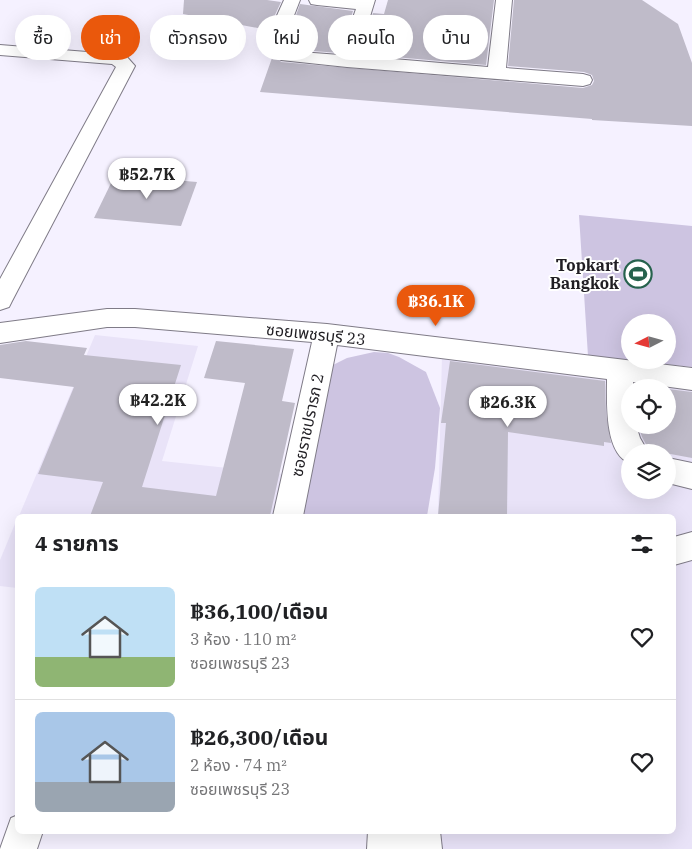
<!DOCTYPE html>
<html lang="th">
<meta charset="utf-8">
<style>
body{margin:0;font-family:"IBM Plex Serif","Noto Sans Thai",serif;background:#f2f2f2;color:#202124;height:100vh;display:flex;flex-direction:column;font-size:19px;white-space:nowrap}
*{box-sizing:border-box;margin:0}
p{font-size:16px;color:#757577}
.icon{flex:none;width:28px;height:28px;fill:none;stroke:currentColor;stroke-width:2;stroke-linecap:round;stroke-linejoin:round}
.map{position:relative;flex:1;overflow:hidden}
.sheet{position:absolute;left:15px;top:514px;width:661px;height:320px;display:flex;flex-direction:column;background:#fff;border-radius:8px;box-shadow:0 5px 20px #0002}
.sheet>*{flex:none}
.hud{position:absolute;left:15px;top:15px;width:662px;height:45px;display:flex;gap:10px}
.needle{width:32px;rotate:264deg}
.buttons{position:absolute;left:621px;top:314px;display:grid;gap:10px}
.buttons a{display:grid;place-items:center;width:55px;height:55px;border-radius:50%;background:#fff;box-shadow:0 5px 20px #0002;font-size:25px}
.price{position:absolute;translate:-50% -42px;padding:0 11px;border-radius:18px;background:#fff;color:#222;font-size:16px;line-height:32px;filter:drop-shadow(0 1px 2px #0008)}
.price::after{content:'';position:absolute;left:50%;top:30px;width:15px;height:11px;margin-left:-8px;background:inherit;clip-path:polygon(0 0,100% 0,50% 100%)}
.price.on{background:#ea580c;color:#fff}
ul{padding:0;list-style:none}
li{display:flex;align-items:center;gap:15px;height:125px;padding:0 20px}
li+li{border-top:1px solid #e0e0e0}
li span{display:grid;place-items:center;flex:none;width:140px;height:100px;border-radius:8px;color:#555}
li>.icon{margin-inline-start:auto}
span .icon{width:60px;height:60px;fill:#fffc;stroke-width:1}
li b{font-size:21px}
h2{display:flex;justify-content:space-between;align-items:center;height:60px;padding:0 20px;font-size:21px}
.tag{padding:0 18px;border-radius:22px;background:#fff;box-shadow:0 5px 20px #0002;font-size:18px;line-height:45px}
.tag.on{background:#ea580c;color:#fff}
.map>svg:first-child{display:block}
.built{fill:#e9e3f8;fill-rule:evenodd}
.green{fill:#cdc4e1;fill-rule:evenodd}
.building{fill:#bfbbc9}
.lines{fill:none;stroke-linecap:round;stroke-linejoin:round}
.minor-casing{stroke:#7f7b87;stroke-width:2}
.minor{fill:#fff;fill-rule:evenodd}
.labels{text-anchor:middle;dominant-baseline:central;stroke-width:4;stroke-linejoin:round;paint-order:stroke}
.poi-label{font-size:16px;font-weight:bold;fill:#201e23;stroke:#fff;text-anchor:end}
.street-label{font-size:16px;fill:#201e23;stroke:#fff}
</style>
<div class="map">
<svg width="692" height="849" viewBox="0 0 692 849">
<rect width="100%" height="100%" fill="#f5f1ff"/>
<g class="built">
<polygon points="95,335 198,346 162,461 283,474 275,516 19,516"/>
<path d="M 442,355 L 692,386 L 692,849 L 413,849 L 414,831 L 674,831 L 674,516 L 438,516 ZM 630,388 L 668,388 L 668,425 L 630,425 ZM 630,452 L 668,452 L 668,490 L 630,490 Z"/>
<polygon points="17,519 17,588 0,586 0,560"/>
</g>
<g class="green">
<path d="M 579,215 L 692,226 L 692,367 L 588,356 ZM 630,322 L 668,322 L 668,360 L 630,360 Z"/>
<polygon points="374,352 388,353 399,357 426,372 440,408 435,468 427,516 288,516 329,367 347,358"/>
</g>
<g class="building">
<polygon points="184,0 267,0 281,2 268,30 183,14"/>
<polygon points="388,0 494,0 486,65 360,54 373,13 384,14"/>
<polygon points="514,0 642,0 678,24 692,63 692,126 592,120 592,119 260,92 279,38 285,37 290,32 300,4 353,11 339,53 287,49 281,50 276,55 281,62 583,88 592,85 594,81 592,75 584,72 508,66"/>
<polygon points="115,175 197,182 181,226 94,218"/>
<polygon points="26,341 87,348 84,355 181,365 142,487 216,496 245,383 204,378 216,341 294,349 282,401 295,403 270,516 90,516 103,482 38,474 74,387 0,378 0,345"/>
<polygon points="450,361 605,381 606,413 611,443 604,442 604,446 508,432 507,516 438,516 446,423 441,423"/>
<polygon points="668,389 692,392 692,458 649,450 642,437 638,425 668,425"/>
</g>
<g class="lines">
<g class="minor-casing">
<g id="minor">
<polygon points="284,0 300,0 288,31 285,35 279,36 273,35 270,31"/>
<polygon points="309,0 375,0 358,56 488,67 496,0 512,0 506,68 583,74 590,76 592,80 590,84 583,86 347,67 281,60 278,56 281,52 287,51 340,55 356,9 317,5 311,4"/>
<polygon points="0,45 112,54 127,57 135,66 12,301 9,307 0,310 0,279 116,67 112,64 0,55"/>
<path d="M 107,309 L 135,309 L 327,324 L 692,368 L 692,390 L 633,382 L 633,388 L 630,388 L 630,425 L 636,425 L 640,438 L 648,452 L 630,452 L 630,463 C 604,454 607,401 607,379 L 337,345 L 303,516 L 273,516 L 312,342 L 135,327 L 107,327 L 0,343 L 0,323 Z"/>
<polygon points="668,458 692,463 692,489 668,483"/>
<polygon points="692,532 692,560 674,565 674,537"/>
<polygon points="18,815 18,831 43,831 37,849 0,849 11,818"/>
<polygon points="368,831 440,831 442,849 367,849"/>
</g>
</g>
<use href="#minor" class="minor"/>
</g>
<defs>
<g id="stadium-ring" transform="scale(1.4375)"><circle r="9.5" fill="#fff" stroke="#26624d" stroke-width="1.5"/><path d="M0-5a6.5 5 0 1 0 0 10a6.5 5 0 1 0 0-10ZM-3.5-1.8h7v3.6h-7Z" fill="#26624d"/></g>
</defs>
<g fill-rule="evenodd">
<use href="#stadium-ring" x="638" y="274"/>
</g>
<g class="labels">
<g class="poi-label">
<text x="619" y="265">Topkart<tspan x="619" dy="18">Bangkok</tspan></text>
</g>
<g class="street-label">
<text transform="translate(316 334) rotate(6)">ซอยเพชรบุรี 23</text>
<text transform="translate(307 425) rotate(-78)">ซอยราชปรารภ 2</text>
</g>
</g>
</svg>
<div class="buttons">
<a><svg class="needle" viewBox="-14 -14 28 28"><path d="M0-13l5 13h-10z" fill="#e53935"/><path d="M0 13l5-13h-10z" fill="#757577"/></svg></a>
<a><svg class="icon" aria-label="locate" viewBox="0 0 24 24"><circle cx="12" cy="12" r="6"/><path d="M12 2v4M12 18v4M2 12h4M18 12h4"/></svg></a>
<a><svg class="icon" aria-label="layers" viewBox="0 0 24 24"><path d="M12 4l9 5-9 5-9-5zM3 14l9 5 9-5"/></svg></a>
</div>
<b class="price" style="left:147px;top:200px">฿52.7K</b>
<b class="price on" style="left:436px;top:327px">฿36.1K</b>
<b class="price" style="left:158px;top:426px">฿42.2K</b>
<b class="price" style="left:508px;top:428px">฿26.3K</b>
<div class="hud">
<a class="tag">ซื้อ</a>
<a class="tag on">เช่า</a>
<a class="tag">ตัวกรอง</a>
<a class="tag">ใหม่</a>
<a class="tag">คอนโด</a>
<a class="tag">บ้าน</a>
</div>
<section class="sheet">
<h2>4 รายการ<svg class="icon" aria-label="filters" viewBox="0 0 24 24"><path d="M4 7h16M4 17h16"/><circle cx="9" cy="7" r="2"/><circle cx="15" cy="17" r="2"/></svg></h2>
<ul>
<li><span style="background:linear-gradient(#bfe0f5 70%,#8fb573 0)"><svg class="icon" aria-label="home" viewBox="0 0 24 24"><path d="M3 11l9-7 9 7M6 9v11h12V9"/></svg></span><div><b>฿36,100/เดือน</b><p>3 ห้อง · 110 m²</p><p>ซอยเพชรบุรี 23</p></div><svg class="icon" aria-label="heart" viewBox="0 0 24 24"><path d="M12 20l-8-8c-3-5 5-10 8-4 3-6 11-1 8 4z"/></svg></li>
<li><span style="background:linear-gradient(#a9c7e8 70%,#9aa5b1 0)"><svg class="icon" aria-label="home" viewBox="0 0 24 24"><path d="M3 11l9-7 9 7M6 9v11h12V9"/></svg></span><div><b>฿26,300/เดือน</b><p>2 ห้อง · 74 m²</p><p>ซอยเพชรบุรี 23</p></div><svg class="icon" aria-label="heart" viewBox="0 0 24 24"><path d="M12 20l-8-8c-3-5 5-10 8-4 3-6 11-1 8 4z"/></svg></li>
</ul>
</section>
</div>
